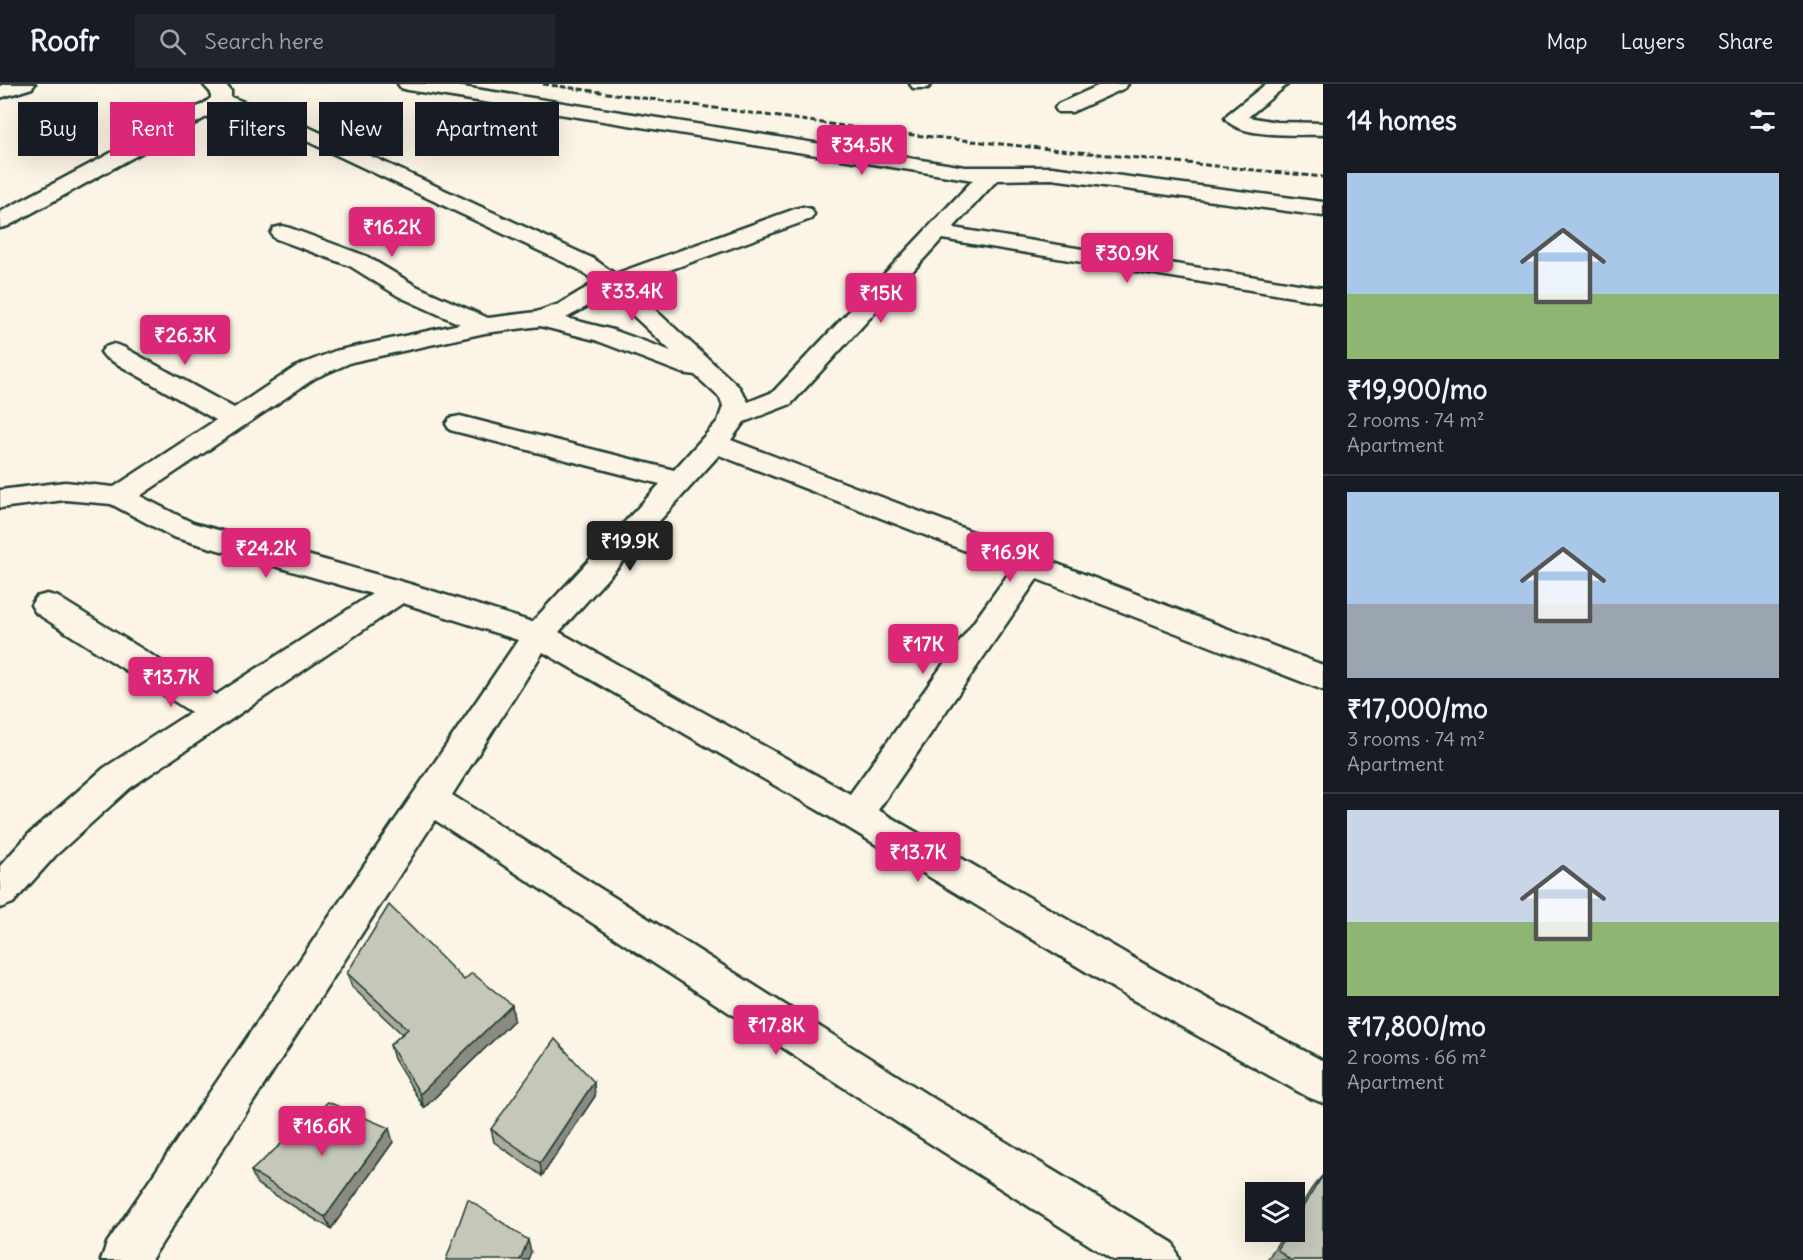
<!DOCTYPE html>
<meta charset="utf-8">
<style>
body{margin:0;font-family:Delius,sans-serif;background:#20242c;color:#f1f3f6;height:100vh;display:flex;flex-direction:column;font-size:22px;white-space:nowrap}
*{box-sizing:border-box;margin:0}
p{font-size:20px;color:#9ea1a6}
.icon{flex:none;width:33px;height:33px;fill:none;stroke:currentColor;stroke-width:2;stroke-linecap:round;stroke-linejoin:round}
.map{position:relative;flex:1;overflow:hidden}
.details{display:flex;flex-direction:column;background:#171b24;width:480px}
.details>*{flex:none}
.top-card{position:absolute;left:18px;top:18px;width:570px;height:54px;display:flex;gap:12px}
.tools{position:absolute;left:1245px;top:1098px;display:grid;gap:12px}
.tools a{display:grid;place-items:center;width:60px;height:60px;border-radius:0px;background:#171b24;box-shadow:0 6px 24px #0002;font-size:30px}
.price{position:absolute;translate:-50% -51px;padding:0 14px;border-radius:6px;background:#db2777;color:#fff;font-size:20px;line-height:39px;filter:drop-shadow(0 2px 3px #0008)}
.price::after{content:'';position:absolute;left:50%;top:36px;width:18px;height:14px;margin-left:-9px;background:inherit;clip-path:polygon(0 0,100% 0,50% 100%)}
.price.active{background:#222;color:#fff}
ul{padding:0;list-style:none}
li{display:grid;align-content:center;gap:12px;height:318px;padding:0 24px}
li+li{border-top:2px solid #363941}
li span{display:grid;place-items:center;height:186px;border-radius:0px;color:#555}
li>.icon{margin-inline-start:auto}
span .icon{width:108px;height:108px;fill:#fffc;stroke-width:1}
li b{font-size:26px}
h2{display:flex;justify-content:space-between;align-items:center;height:72px;padding:0 24px;font-size:26px}
.chip{padding:0 21px;border-radius:0px;background:#171b24;box-shadow:0 6px 24px #0002;font-size:21px;line-height:54px}
.chip.active{background:#db2777;color:#fff}
header{display:flex;align-items:center;gap:36px;box-sizing:border-box;height:84px;padding:0 30px;background:#171b24;border-bottom:2px solid #363941}
header strong{font-size:28px}
nav{display:flex;gap:33px;margin-inline-start:auto;font-size:21px}
.search{width:420px;height:54px;background:#20242c;display:flex;align-items:center;gap:15px;box-sizing:border-box;padding:0 21px;border-radius:0px;color:#9ea1a6;font-size:22px}
main{display:flex;flex:1;min-height:0}
.map>svg:first-child{display:block}
.lines{fill:none;stroke-linecap:round;stroke-linejoin:round}
.minor-casing{stroke:#1f3d34;stroke-width:5}
.tertiary-casing{stroke:#1f3d34;stroke-width:5}
.minor{fill:#fcf5e5;fill-rule:evenodd}
.tertiary{fill:#fcf5e5;fill-rule:evenodd}
.rail{stroke:#1f3d34;stroke-width:3;stroke-dasharray:6 3;stroke-linecap:butt}
.wall{fill:#a9ab9f;stroke:#1f3d34;stroke-width:1.5}
.shaded-wall{fill:#8a8b82;stroke:#1f3d34;stroke-width:1.5}
.building{fill:#c5c7b9;stroke:#1f3d34;stroke-width:1.5}
</style>
<header>
<strong>Roofr</strong>
<div class="search"><svg class="icon" aria-label="search" viewBox="0 0 24 24"><circle cx="10" cy="10" r="6"/><path d="M15 15l6 6"/></svg>Search here</div>
<nav><a>Map</a><a>Layers</a><a>Share</a></nav>
</header>
<main>
<div class="map">
<svg width="1323" height="1176" viewBox="0 0 1323 1176">
<rect width="100%" height="100%" fill="#fcf5e5"/>
<filter id="ink" filterUnits="userSpaceOnUse"><feTurbulence type="fractalNoise" baseFrequency=".0167" numOctaves="2"/><feDisplacementMap in="SourceGraphic" scale="12" xChannelSelector="R" yChannelSelector="G"/><feConvolveMatrix kernelMatrix="1 2 1 2 8 2 1 2 1" color-interpolation-filters="sRGB"/></filter>
<g filter="url(#ink)">
<g class="lines">
<g class="minor-casing">
<g id="minor">
<path d="M 203,0 L 225,0 L 231,7 L 231,13 L 308,43 L 594,175 L 615,190 L 795,125 L 803,123 L 811,125 L 814,130 L 811,135 L 628,201 L 739,303 L 748,318 L 773,308 L 973,96 L 408,6 L 401,4 L 398,0 L 444,0 L 965,83 L 1052,83 L 1323,118 L 1323,132 L 1052,95 L 997,96 L 953,144 L 1323,204 L 1323,218 L 942,155 L 791,320 L 744,338 L 731,356 L 1323,581 L 1323,606 L 1037,495 L 878,726 L 1156,887 L 1323,977 L 1323,1019 L 1308,1013 L 1128,913 L 842,740 L 543,568 L 452,711 L 928,1011 L 1173,1159 L 1179,1176 L 1113,1176 L 898,1039 L 435,736 L 151,1176 L 101,1176 L 107,1159 L 518,556 L 403,519 L 130,704 L 55,772 L 13,819 L 0,824 L 0,782 L 29,750 L 104,684 L 191,628 L 36,529 L 31,521 L 36,513 L 47,510 L 58,513 L 216,611 L 372,510 L 173,453 L 111,420 L 65,416 L 0,424 L 0,406 L 65,398 L 114,403 L 216,336 L 105,273 L 101,268 L 105,263 L 114,260 L 123,263 L 234,324 L 297,282 L 335,267 L 460,240 L 398,212 L 350,182 L 274,154 L 271,149 L 274,144 L 282,142 L 290,144 L 366,172 L 416,202 L 488,234 L 536,228 L 559,220 L 596,198 L 578,185 L 294,51 L 223,24 L 8,142 L 0,144 L 0,128 L 203,20 L 211,14 L 211,9 ZM 610,210 L 671,267 L 613,246 L 566,234 ZM 540,242 L 595,256 L 682,289 L 695,291 L 720,314 L 723,322 L 718,337 L 674,386 L 460,332 L 450,334 L 446,340 L 450,346 L 660,400 L 532,538 L 410,500 L 193,439 L 140,412 L 315,294 L 352,278 L 485,249 ZM 719,371 L 1012,485 L 850,710 L 559,548 Z"/>
<polygon points="910,0 931,0 928,4 913,4"/>
<polygon points="1102,0 1128,0 1125,4 1072,28 1058,28 1055,24 1058,20"/>
<path d="M 1266,0 L 1288,0 L 1248,33 L 1277,38 L 1323,39 L 1323,51 C 1299,50 1239,55 1225,34 L 1228,30 Z"/>
</g>
</g>
<g class="tertiary-casing">
<polygon id="tertiary" points="5,0 35,0 32,4 0,14 0,2"/>
</g>
<use href="#minor" class="minor"/>
<use href="#tertiary" class="tertiary"/>
<polyline class="rail" points="543,0 894,49 1323,93"/>
</g>
<g class="wall">
<polygon points="347,889 464,896 512,921 514,936 424,1024 394,975 390,961 402,950 352,903"/>
<polygon points="595,1012 542,1092 494,1058 491,1045"/>
<polygon points="393,1058 331,1145 257,1100 251,1087"/>
<polygon points="1323,1091 1323,1176 1267,1176 1285,1148 1294,1148 1294,1133 1312,1104"/>
</g>
<g class="shaded-wall">
<polygon points="512,921 514,936 424,1024 420,1010"/>
<polygon points="594,998 595,1012 542,1092 540,1079"/>
<polygon points="389,1044 393,1058 331,1145 325,1133"/>
<polygon points="528,1156 531,1168 528,1176 520,1176"/>
</g>
<g class="building">
<polygon points="389,821 464,896 472,889 512,921 420,1010 390,961 408,945 347,889"/>
<polygon points="555,955 594,998 540,1079 491,1045"/>
<polygon points="328,1018 389,1044 325,1133 251,1087"/>
<polygon points="1323,1091 1323,1176 1290,1176 1277,1165 1288,1148 1294,1148 1294,1137"/>
<polygon points="468,1115 528,1156 520,1176 446,1176"/>
</g>
</g>
</svg>
<div class="tools">
<a><svg class="icon" aria-label="layers" viewBox="0 0 24 24"><path d="M12 4l9 5-9 5-9-5zM3 14l9 5 9-5"/></svg></a>
</div>
<b class="price" style="left:862px;top:92px">₹34.5K</b>
<b class="price" style="left:392px;top:174px">₹16.2K</b>
<b class="price" style="left:1127px;top:200px">₹30.9K</b>
<b class="price" style="left:632px;top:238px">₹33.4K</b>
<b class="price" style="left:881px;top:240px">₹15K</b>
<b class="price" style="left:185px;top:282px">₹26.3K</b>
<b class="price active" style="left:630px;top:488px">₹19.9K</b>
<b class="price" style="left:266px;top:495px">₹24.2K</b>
<b class="price" style="left:1010px;top:499px">₹16.9K</b>
<b class="price" style="left:923px;top:591px">₹17K</b>
<b class="price" style="left:171px;top:624px">₹13.7K</b>
<b class="price" style="left:918px;top:799px">₹13.7K</b>
<b class="price" style="left:776px;top:972px">₹17.8K</b>
<b class="price" style="left:322px;top:1073px">₹16.6K</b>
<div class="top-card">
<a class="chip">Buy</a>
<a class="chip active">Rent</a>
<a class="chip">Filters</a>
<a class="chip">New</a>
<a class="chip">Apartment</a>
</div>
</div>
<section class="details">
<h2>14 homes<svg class="icon" aria-label="filters" viewBox="0 0 24 24"><path d="M4 7h16M4 17h16"/><circle cx="9" cy="7" r="2"/><circle cx="15" cy="17" r="2"/></svg></h2>
<ul>
<li><span style="background:linear-gradient(#a9c7e8 65%,#8fb573 0)"><svg class="icon" aria-label="home" viewBox="0 0 24 24"><path d="M3 11l9-7 9 7M6 9v11h12V9"/></svg></span><div><b>₹19,900/mo</b><p>2 rooms · 74 m²</p><p>Apartment</p></div></li>
<li><span style="background:linear-gradient(#a9c7e8 60%,#9aa5b1 0)"><svg class="icon" aria-label="home" viewBox="0 0 24 24"><path d="M3 11l9-7 9 7M6 9v11h12V9"/></svg></span><div><b>₹17,000/mo</b><p>3 rooms · 74 m²</p><p>Apartment</p></div></li>
<li><span style="background:linear-gradient(#c9d6e8 60%,#8fb573 0)"><svg class="icon" aria-label="home" viewBox="0 0 24 24"><path d="M3 11l9-7 9 7M6 9v11h12V9"/></svg></span><div><b>₹17,800/mo</b><p>2 rooms · 66 m²</p><p>Apartment</p></div></li>
</ul>
</section>
</main>
